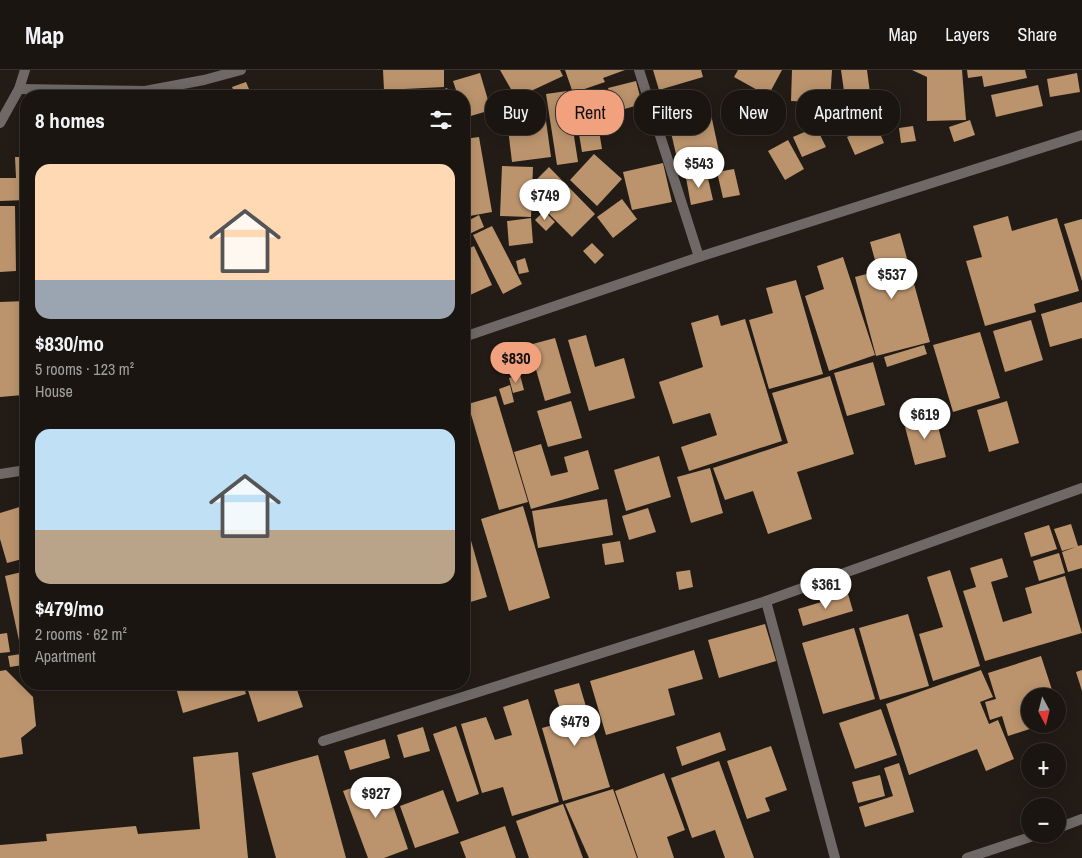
<!DOCTYPE html>
<meta charset="utf-8">
<style>
body{margin:0;font-family:"Archivo Narrow",sans-serif;background:#27221e;color:#f1f3f6;height:100vh;display:flex;flex-direction:column;font-size:19px;white-space:nowrap}
*{box-sizing:border-box;margin:0}
p{font-size:16px;color:#9f9f9f}
.icon{flex:none;width:28px;height:28px;fill:none;stroke:currentColor;stroke-width:2;stroke-linecap:round;stroke-linejoin:round}
.map{position:relative;flex:1;overflow:hidden}
.sheet{position:absolute;left:20px;top:20px;width:450px;height:600px;display:flex;flex-direction:column;background:#1a1510;border-radius:20px;box-shadow:0 2px 12px #0003,0 0 0 1px #383430}
.sheet>*{flex:none}
.banner{position:absolute;left:485px;top:20px;width:475px;height:45px;display:flex;gap:10px}
.needle{width:32px;rotate:173deg}
.controls{position:absolute;left:1021px;top:618px;display:grid;gap:10px}
.controls a{display:grid;place-items:center;width:45px;height:45px;border-radius:50%;background:#1a1510;box-shadow:0 2px 12px #0003,0 0 0 1px #383430;font-size:25px}
.price{position:absolute;translate:-50% -42px;padding:0 11px;border-radius:18px;background:#fff;color:#222;font-size:16px;line-height:32px;filter:drop-shadow(0 1px 2px #0008)}
.price::after{content:'';position:absolute;left:50%;top:30px;width:15px;height:11px;margin-left:-8px;background:inherit;clip-path:polygon(0 0,100% 0,50% 100%)}
.price.active{background:#f2a17e;color:#111}
ul{padding:0;list-style:none}
li{display:grid;align-content:center;gap:10px;height:265px;padding:0 15px}
li span{display:grid;place-items:center;height:155px;border-radius:15px;color:#555}
li>.icon{margin-inline-start:auto}
span .icon{width:90px;height:90px;fill:#fffc;stroke-width:1}
li b{font-size:21px}
h2{display:flex;justify-content:space-between;align-items:center;height:60px;padding:0 15px;font-size:21px}
.chip{padding:0 18px;border-radius:20px;background:#1a1510;box-shadow:0 2px 12px #0003,0 0 0 1px #383430;font-size:18px;line-height:45px}
.chip.active{background:#f2a17e;color:#111}
header{display:flex;align-items:center;gap:30px;box-sizing:border-box;height:70px;padding:0 25px;background:#1a1510;border-bottom:1px solid #383430}
header strong{font-size:24px}
nav{display:flex;gap:28px;margin-inline-start:auto;font-size:18px}
.map>svg:first-child{display:block}
.building{fill:#bb946d}
.lines{fill:none;stroke-linecap:round;stroke-linejoin:round}
.street{stroke:#6e6967;stroke-width:10}
</style>
<header>
<strong>Map</strong>
<nav><a>Map</a><a>Layers</a><a>Share</a></nav>
</header>
<div class="map">
<svg width="1082" height="788" viewBox="0 0 1082 788">
<rect width="100%" height="100%" fill="#231c16"/>
<g class="building">
<polygon points="383,0 444,0 444,17 384,20"/>
<polygon points="500,0 560,0 563,6 516,28"/>
<polygon points="565,0 625,0 603,8 605,12 573,23"/>
<polygon points="653,0 701,0 703,7 659,20"/>
<polygon points="738,0 782,0 768,26 734,7"/>
<polygon points="792,0 832,0 830,33 791,31"/>
<polygon points="841,0 867,0 874,53 849,56"/>
<polygon points="912,0 962,0 966,50 927,51 927,7"/>
<polygon points="967,0 1025,0 1027,8 984,17 982,6 968,8"/>
<polygon points="480,3 491,40 464,48 464,26 458,26 453,11"/>
<polygon points="1077,3 1080,22 1050,27 1047,9"/>
<polygon points="636,11 642,34 614,42 608,18"/>
<polygon points="246,12 252,26 236,26 232,17"/>
<polygon points="1038,15 1043,36 996,47 991,25"/>
<polygon points="447,18 451,26 428,26"/>
<polygon points="567,21 578,92 557,95 546,24"/>
<polygon points="593,24 602,79 582,82 573,28"/>
<polygon points="742,27 779,32 775,60 738,55"/>
<polygon points="543,29 551,87 512,92 505,34"/>
<polygon points="709,35 722,96 681,106 667,45"/>
<polygon points="970,50 975,65 954,72 949,57"/>
<polygon points="876,54 884,73 855,85 847,67"/>
<polygon points="913,56 916,71 901,73 899,58"/>
<polygon points="816,57 826,77 802,87 793,67"/>
<polygon points="479,67 492,142 464,147 464,69"/>
<polygon points="788,70 804,99 785,110 768,81"/>
<polygon points="594,84 622,109 597,136 570,110"/>
<polygon points="15,87 26,87 26,130 0,131 0,108 16,108"/>
<polygon points="663,93 672,132 632,140 623,102"/>
<polygon points="502,96 533,97 531,147 500,146"/>
<polygon points="549,97 595,144 572,167 536,131 544,122 534,112"/>
<polygon points="734,99 740,125 723,128 717,102"/>
<polygon points="707,104 713,130 691,135 686,108"/>
<polygon points="622,129 637,149 613,168 597,147"/>
<polygon points="0,136 15,136 16,201 0,202"/>
<rect x="20" y="138" width="6" height="64"/>
<polygon points="544,141 555,152 546,161 535,150"/>
<polygon points="479,145 484,157 469,164 464,153"/>
<polygon points="1008,146 1012,161 1057,148 1079,221 1034,234 1036,242 985,256 966,191 982,187 973,156"/>
<polygon points="531,148 533,173 509,176 507,151"/>
<polygon points="1082,149 1082,211 1064,154"/>
<polygon points="492,156 522,214 503,224 473,165"/>
<polygon points="900,163 930,272 876,286 855,207 878,201 870,172"/>
<polygon points="592,173 604,185 595,194 583,181"/>
<polygon points="474,176 492,215 470,225 464,211 464,181"/>
<polygon points="843,187 875,285 829,301 805,226 824,219 817,196"/>
<polygon points="525,188 529,202 519,204 516,191"/>
<polygon points="796,210 823,304 769,319 749,250 773,243 766,218"/>
<polygon points="26,231 26,302 22,303 23,325 0,327 0,232"/>
<polygon points="1082,232 1082,268 1050,277 1041,244"/>
<polygon points="718,245 721,256 745,249 782,371 689,401 681,377 717,365 710,343 673,354 659,312 703,297 691,253"/>
<polygon points="1031,250 1043,290 1005,302 993,261"/>
<polygon points="980,262 1000,328 953,342 933,275"/>
<polygon points="586,265 595,297 624,288 635,328 589,341 568,270"/>
<polygon points="555,268 571,323 545,331 529,275"/>
<polygon points="924,275 927,284 887,297 884,287"/>
<polygon points="524,287 528,300 518,302 514,289"/>
<polygon points="873,292 885,335 847,346 834,303"/>
<polygon points="520,305 524,320 513,323 509,308"/>
<polygon points="830,306 854,384 797,402 812,449 768,464 753,421 725,430 713,398 788,373 772,323"/>
<polygon points="510,315 514,332 504,335 499,319"/>
<polygon points="496,326 528,432 499,440 468,334"/>
<polygon points="571,331 582,368 548,377 537,341"/>
<polygon points="1007,331 1019,373 989,382 977,340"/>
<polygon points="935,345 946,387 915,395 904,353"/>
<polygon points="541,374 551,406 568,402 564,387 588,380 599,419 531,439 514,382"/>
<polygon points="659,386 671,427 626,441 614,400"/>
<polygon points="710,398 723,443 691,453 677,407"/>
<polygon points="607,429 613,465 538,478 532,441"/>
<polygon points="26,435 26,488 7,493 0,469 0,443"/>
<polygon points="523,436 550,528 509,541 481,449"/>
<polygon points="648,438 656,462 629,470 622,446"/>
<polygon points="464,446 487,527 464,534"/>
<polygon points="1071,454 1078,476 1082,475 1082,498 1068,502 1062,482 1076,477 1062,481 1054,459"/>
<polygon points="1049,455 1057,479 1031,487 1024,463"/>
<polygon points="620,471 624,492 605,495 602,474"/>
<polygon points="1059,483 1065,503 1039,511 1033,491"/>
<polygon points="1002,488 1008,507 991,512 1003,552 1032,543 1025,518 1065,506 1082,563 985,591 963,521 976,517 970,498"/>
<polygon points="690,500 693,517 679,520 676,502"/>
<polygon points="950,500 980,596 933,611 919,564 943,557 927,507"/>
<polygon points="26,501 26,574 20,575 5,506"/>
<polygon points="848,524 853,541 803,556 798,539"/>
<polygon points="908,544 929,616 880,630 859,558"/>
<polygon points="765,554 776,591 719,608 708,570"/>
<polygon points="854,558 875,629 823,644 802,573"/>
<polygon points="7,563 10,582 0,583 0,564"/>
<polygon points="694,580 703,609 668,619 675,645 606,665 590,611"/>
<polygon points="21,584 23,595 10,597 8,586"/>
<polygon points="1041,586 1054,626 1030,626 1030,654 1045,654 1008,666 1002,646 990,650 985,632 996,629 988,603"/>
<polygon points="6,600 33,627 36,656 21,668 23,684 0,688 0,601"/>
<polygon points="981,600 993,627 980,632 989,654 998,650 1014,689 986,701 977,679 909,705 886,634"/>
<polygon points="1082,600 1082,621 1076,602"/>
<polygon points="579,613 610,717 563,731 542,658 564,652 554,620"/>
<polygon points="175,614 243,614 246,624 183,643"/>
<polygon points="246,614 295,614 303,637 258,652"/>
<polygon points="528,629 559,732 512,746 503,717 482,723 461,654 486,647 495,670 512,665 503,637"/>
<polygon points="881,639 897,685 855,699 839,653"/>
<polygon points="456,656 479,724 457,732 433,664"/>
<polygon points="423,657 430,681 404,688 397,665"/>
<polygon points="720,662 726,680 682,696 676,677"/>
<polygon points="385,669 390,688 350,700 344,681"/>
<polygon points="771,676 787,720 765,728 770,741 747,749 727,691"/>
<polygon points="238,682 248,788 0,788 0,775 47,771 46,764 136,756 138,764 200,759 193,687"/>
<polygon points="318,685 346,788 276,788 252,703"/>
<polygon points="719,691 754,788 725,788 715,760 692,768 671,708"/>
<polygon points="899,693 914,742 865,757 859,737 893,726 884,698"/>
<polygon points="664,703 685,760 667,767 674,788 638,788 615,721"/>
<polygon points="880,705 885,726 858,733 852,712"/>
<polygon points="383,707 408,779 384,788 368,788 343,721"/>
<polygon points="613,719 637,788 589,788 565,734"/>
<polygon points="443,720 459,763 415,778 400,736"/>
<polygon points="563,734 583,788 529,788 516,751"/>
<polygon points="505,756 516,788 466,788 460,772"/>
</g>
<g class="lines">
<g class="street">
<polyline points="639,0 699,187"/>
<polyline points="19,19 145,21 204,10 241,0"/>
<polyline points="0,53 19,19 25,0"/>
<polyline points="464,267 699,187 1082,65"/>
<polyline points="0,404 26,400"/>
<polyline points="766,531 835,788"/>
<polyline points="323,671 766,531 1082,418"/>
<polyline points="1058,758 1082,749"/>
<polyline points="967,788 1039,764"/>
</g>
</g>
</svg>
<div class="controls">
<a><svg class="needle" viewBox="-14 -14 28 28"><path d="M0-13l5 13h-10z" fill="#e53935"/><path d="M0 13l5-13h-10z" fill="#9f9f9f"/></svg></a>
<a>+</a>
<a>−</a>
</div>
<b class="price" style="left:699px;top:119px">$543</b>
<b class="price" style="left:545px;top:151px">$749</b>
<b class="price" style="left:892px;top:230px">$537</b>
<b class="price active" style="left:516px;top:314px">$830</b>
<b class="price" style="left:925px;top:370px">$619</b>
<b class="price" style="left:826px;top:540px">$361</b>
<b class="price" style="left:575px;top:677px">$479</b>
<b class="price" style="left:376px;top:749px">$927</b>
<div class="banner">
<a class="chip">Buy</a>
<a class="chip active">Rent</a>
<a class="chip">Filters</a>
<a class="chip">New</a>
<a class="chip">Apartment</a>
</div>
<section class="sheet">
<h2>8 homes<svg class="icon" aria-label="filters" viewBox="0 0 24 24"><path d="M4 7h16M4 17h16"/><circle cx="9" cy="7" r="2"/><circle cx="15" cy="17" r="2"/></svg></h2>
<ul>
<li><span style="background:linear-gradient(#ffd9b3 75%,#9aa5b1 0)"><svg class="icon" aria-label="home" viewBox="0 0 24 24"><path d="M3 11l9-7 9 7M6 9v11h12V9"/></svg></span><div><b>$830/mo</b><p>5 rooms · 123 m²</p><p>House</p></div></li>
<li><span style="background:linear-gradient(#bfe0f5 65%,#b9a48a 0)"><svg class="icon" aria-label="home" viewBox="0 0 24 24"><path d="M3 11l9-7 9 7M6 9v11h12V9"/></svg></span><div><b>$479/mo</b><p>2 rooms · 62 m²</p><p>Apartment</p></div></li>
</ul>
</section>
</div>
